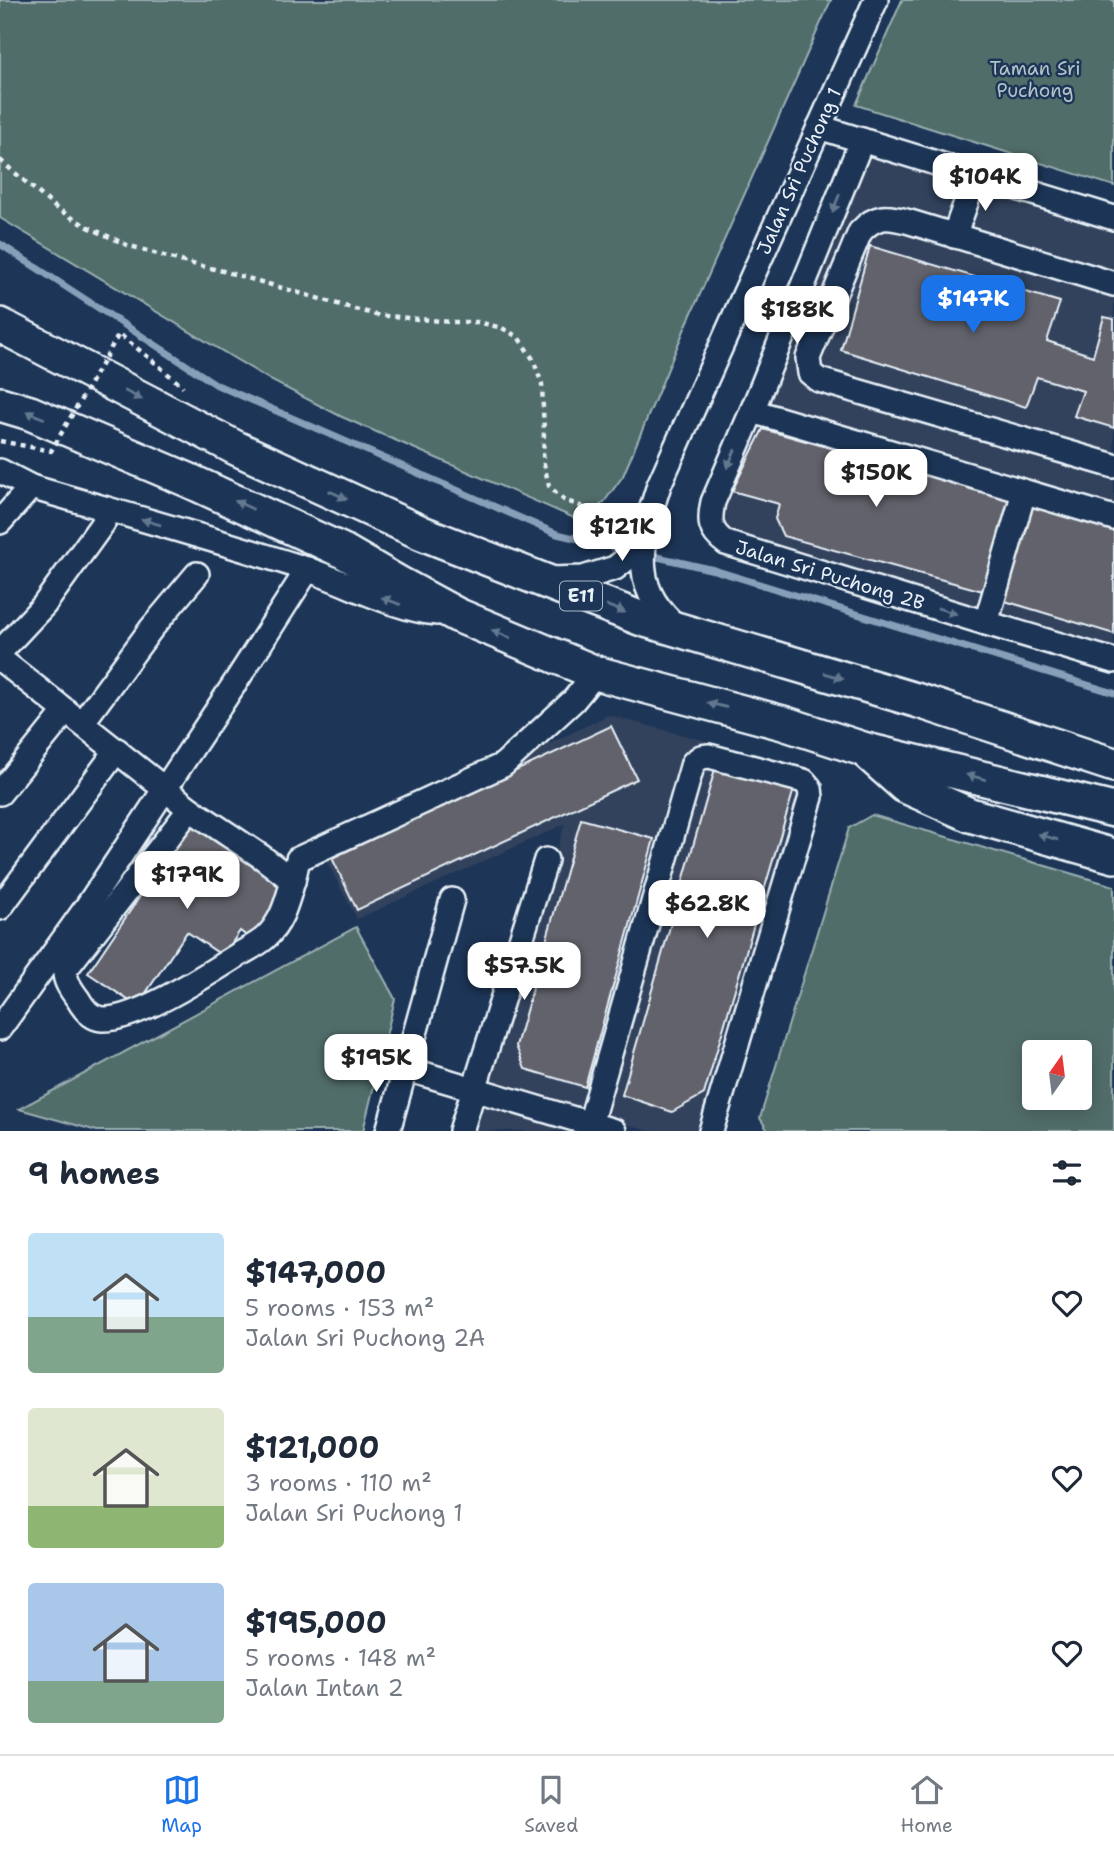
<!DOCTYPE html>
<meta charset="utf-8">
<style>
body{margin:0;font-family:"Shantell Sans",sans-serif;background:#f2f2f3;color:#1f2937;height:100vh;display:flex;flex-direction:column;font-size:26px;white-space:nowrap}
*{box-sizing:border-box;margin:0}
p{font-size:23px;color:#747a83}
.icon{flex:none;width:38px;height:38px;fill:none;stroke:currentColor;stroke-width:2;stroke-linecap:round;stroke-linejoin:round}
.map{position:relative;height:1131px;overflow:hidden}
.panel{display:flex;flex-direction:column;background:#fff;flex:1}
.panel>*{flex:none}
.needle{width:46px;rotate:14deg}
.tools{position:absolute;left:1022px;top:1040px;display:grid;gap:14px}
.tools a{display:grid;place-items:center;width:70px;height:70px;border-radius:7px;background:#fff;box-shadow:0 4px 18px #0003;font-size:35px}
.price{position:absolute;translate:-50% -60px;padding:0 16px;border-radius:14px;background:#fff;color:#222;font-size:23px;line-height:46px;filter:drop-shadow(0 2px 4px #0008)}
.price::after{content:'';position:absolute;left:50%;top:42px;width:21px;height:16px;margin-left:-10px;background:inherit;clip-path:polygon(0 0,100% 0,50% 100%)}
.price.on{background:#1a73e8;color:#fff}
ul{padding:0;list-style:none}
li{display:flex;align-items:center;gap:21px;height:175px;padding:0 28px}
li span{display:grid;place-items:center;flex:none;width:196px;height:140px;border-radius:7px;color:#555}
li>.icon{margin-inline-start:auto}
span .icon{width:84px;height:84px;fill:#fffc;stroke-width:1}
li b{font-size:30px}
h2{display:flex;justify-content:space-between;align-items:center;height:84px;padding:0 28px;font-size:30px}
.tab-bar{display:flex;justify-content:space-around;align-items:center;height:98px;border-top:2px solid #e0e1e3;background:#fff;font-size:19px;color:#747a83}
.tab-bar a{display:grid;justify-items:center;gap:4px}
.tab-bar .on{color:#1a73e8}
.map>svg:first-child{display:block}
.built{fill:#32425d}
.green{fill:#516d6b;stroke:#9cafb2;stroke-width:2;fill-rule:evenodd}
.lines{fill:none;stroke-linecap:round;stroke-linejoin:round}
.stream{stroke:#879fb8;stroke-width:7}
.building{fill:#62626c;stroke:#e8f1f8;stroke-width:2}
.minor-casing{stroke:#e8f1f8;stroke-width:28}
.highway-casing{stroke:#e8f1f8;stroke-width:38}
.path{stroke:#e8f1f8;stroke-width:4.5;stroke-dasharray:5 5;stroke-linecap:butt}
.minor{stroke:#1d3557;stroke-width:23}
.highway{stroke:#1d3557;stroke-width:33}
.path-bridge{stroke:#e8f1f8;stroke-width:4.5;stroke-dasharray:5 5;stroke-linecap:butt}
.oneway{fill:#64778f}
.labels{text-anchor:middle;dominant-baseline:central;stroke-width:5;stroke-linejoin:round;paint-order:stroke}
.shield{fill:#1d3557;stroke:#abb9c8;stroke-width:2}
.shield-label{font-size:18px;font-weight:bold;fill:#e8f1f8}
.park-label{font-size:19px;fill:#b3c3c7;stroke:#1d3557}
.street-label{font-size:19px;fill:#e8f1f8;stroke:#1d3557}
</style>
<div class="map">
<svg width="1114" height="1131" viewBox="0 0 1114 1131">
<rect width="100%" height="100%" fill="#1d3557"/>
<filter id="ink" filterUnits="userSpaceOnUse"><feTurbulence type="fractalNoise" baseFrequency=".0143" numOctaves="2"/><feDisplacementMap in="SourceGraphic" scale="14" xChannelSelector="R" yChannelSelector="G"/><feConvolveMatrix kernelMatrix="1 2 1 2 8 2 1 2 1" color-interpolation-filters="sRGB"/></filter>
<g filter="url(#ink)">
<g class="built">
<polygon points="868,152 1114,228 1114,650 727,536 719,525 721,505"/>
<polygon points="608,715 808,768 697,1131 648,1131 485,1082 565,824 357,919 323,855"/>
<polygon points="478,1100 584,1131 469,1131"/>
</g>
<g class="green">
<polygon points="0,0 831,0 685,328 623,476 604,502 581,521 342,417 272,381 0,218"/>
<polygon points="902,0 1114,0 1114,186 856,105"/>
<path d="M 872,815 L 1114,886 L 1114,1131 L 768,1131 L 760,1118 L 849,828 ZM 1034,1052 L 1080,1052 L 1080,1097 L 1034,1097 Z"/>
<polygon points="356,927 395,999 363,1131 97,1131 19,1109"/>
</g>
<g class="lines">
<g class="stream">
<polyline points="0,244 217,385 557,534 630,551"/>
<polyline points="649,555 714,570 1114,693"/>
</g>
</g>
<g class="building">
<polygon points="870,246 1060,302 1047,341 1093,356 1104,317 1114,319 1114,428 1074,416 1083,391 1037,377 1026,407 841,350"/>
<polygon points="763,429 1012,499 983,591 783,536 775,519 779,504 732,491"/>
<polygon points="1033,505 1114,529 1114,634 1005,601"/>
<polygon points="611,726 637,779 357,910 332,858"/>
<polygon points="715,769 794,789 704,1094 672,1112 622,1095"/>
<polygon points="581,819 654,839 585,1087 525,1069 516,1046"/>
<polygon points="191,821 288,887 252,940 240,931 223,956 187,932 137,1006 88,973"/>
</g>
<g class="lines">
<g class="minor-casing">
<g id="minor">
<polyline points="819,127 1114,218"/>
<path d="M 862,140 L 752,411 L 713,502 C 709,521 709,531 726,543 L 986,623 L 1114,661"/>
<polyline points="954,236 976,175"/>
<path d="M 1114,284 L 910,222 C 888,216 876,214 860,232 L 808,358 L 810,373 L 819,380 L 1114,466"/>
<polyline points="752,411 1114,518"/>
<path d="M 0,471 L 31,487 C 123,514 215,539 306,569 C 346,582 396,610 437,613"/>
<polyline points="0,522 31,487"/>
<path d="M 643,536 C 645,548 642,558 644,570 C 646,594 659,611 677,627"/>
<polyline points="551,579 583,578 615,568 629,557 643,536 659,485 876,0"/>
<polyline points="986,623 1024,492"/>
<polyline points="0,652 44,605 103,523"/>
<polyline points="0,659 190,809 262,857 293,881 298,859 503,765 573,701 596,673"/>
<polyline points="82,723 151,629 197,574"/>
<polyline points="0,793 66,711"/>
<path d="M 190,809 L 65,970 C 64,981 72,991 78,999 C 83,1008 91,1018 102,1019 C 136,1021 208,974 238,955 C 246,950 257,945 265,938 C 282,923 287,901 293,881"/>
<polyline points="0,908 117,750"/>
<polyline points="0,1028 86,908 235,683 308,569"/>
<polyline points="407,1069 614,1131"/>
<polyline points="590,1124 693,763 701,757 709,756 804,781 810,788 811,797 711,1131"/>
<polyline points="388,1131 452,900"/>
<polyline points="461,1131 546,860"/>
</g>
</g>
<g class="highway-casing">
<g id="highway">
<polyline points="0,325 236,448 422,533 642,619 919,701 1114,765"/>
<polyline points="0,404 30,413 188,480 343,551 398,583 457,615 596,673 783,723 866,750 1114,810"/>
<polyline points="868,753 905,786 970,815 1114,856"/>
</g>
</g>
<g class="path">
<polyline points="0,160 56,208 86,226 127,245 184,262 223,271 376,315 452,322 478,322 502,328 518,337 533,359 542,384 544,432 543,460 549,486 564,500 624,522"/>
<polyline points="152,360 183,387"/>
</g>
<use href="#minor" class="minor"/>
<use href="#highway" class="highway"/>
<polyline class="path-bridge" points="0,441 51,451 119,334 152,360"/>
</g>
<defs><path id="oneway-solid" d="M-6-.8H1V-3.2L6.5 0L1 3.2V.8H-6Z" transform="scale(1.75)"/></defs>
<g class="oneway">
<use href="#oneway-solid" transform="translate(836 203) rotate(112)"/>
<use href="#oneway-solid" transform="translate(133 395) rotate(27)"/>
<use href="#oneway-solid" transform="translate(35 415) rotate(-159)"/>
<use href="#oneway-solid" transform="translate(731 459) rotate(114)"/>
<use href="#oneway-solid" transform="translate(338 495) rotate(25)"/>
<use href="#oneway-solid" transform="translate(244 505) rotate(-155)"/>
<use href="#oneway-solid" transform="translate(151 522) rotate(-163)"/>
<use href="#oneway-solid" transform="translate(391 601) rotate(-159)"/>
<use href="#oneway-solid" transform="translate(616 609) rotate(21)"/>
<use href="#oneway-solid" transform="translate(947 611) rotate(17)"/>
<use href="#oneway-solid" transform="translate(501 634) rotate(-157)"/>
<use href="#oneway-solid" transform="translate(834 676) rotate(17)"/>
<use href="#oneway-solid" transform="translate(717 705) rotate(-165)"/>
<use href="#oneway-solid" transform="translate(976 777) rotate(-166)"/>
<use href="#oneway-solid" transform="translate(1048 837) rotate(-164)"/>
</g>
</g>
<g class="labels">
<rect class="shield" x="560" y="581.5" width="42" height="29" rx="5"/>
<g class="shield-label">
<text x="581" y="596">E11</text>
</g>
<g class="park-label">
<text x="1035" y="68">Taman Sri<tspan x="1035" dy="22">Puchong</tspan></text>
</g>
<g class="street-label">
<text transform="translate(799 171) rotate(-66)">Jalan Sri Puchong 1</text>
<text transform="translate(830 575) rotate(17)">Jalan Sri Puchong 2B</text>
</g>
</g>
</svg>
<div class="tools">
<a><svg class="needle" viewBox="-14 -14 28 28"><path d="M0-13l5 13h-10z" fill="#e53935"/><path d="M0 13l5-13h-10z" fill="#747a83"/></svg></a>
</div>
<b class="price" style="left:985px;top:213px">$104K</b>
<b class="price on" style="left:973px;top:335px">$147K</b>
<b class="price" style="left:797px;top:346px">$188K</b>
<b class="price" style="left:876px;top:509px">$150K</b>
<b class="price" style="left:622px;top:563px">$121K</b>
<b class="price" style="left:187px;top:911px">$179K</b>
<b class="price" style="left:707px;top:940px">$62.8K</b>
<b class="price" style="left:524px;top:1002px">$57.5K</b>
<b class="price" style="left:376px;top:1094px">$195K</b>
</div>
<section class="panel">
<h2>9 homes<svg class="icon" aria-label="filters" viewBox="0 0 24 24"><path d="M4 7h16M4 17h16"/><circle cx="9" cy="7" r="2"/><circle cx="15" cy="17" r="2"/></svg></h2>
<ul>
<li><span style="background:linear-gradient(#bfe0f5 60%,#7fa58c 0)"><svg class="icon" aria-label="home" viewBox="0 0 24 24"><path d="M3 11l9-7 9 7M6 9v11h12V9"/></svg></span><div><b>$147,000</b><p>5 rooms · 153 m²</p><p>Jalan Sri Puchong 2A</p></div><svg class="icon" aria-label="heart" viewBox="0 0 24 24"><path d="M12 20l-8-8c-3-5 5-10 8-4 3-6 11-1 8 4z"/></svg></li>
<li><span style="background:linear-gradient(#dfe7d0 70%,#8fb573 0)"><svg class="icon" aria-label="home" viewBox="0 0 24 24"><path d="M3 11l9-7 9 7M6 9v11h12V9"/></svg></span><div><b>$121,000</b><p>3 rooms · 110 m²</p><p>Jalan Sri Puchong 1</p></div><svg class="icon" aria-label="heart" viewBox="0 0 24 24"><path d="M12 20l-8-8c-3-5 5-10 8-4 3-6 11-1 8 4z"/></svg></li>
<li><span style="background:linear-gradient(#a9c7e8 70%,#7fa58c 0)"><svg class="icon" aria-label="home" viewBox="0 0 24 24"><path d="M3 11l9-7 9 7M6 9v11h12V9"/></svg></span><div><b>$195,000</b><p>5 rooms · 148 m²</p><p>Jalan Intan 2</p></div><svg class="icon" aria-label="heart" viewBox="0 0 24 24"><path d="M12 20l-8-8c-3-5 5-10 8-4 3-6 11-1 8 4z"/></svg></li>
</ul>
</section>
<nav class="tab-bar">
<a class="on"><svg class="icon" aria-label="map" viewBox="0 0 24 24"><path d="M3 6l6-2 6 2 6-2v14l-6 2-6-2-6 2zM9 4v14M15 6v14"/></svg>Map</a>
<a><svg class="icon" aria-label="saved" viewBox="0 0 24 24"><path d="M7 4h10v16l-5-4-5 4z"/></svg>Saved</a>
<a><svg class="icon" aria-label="home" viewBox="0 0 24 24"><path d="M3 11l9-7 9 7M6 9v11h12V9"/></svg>Home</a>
</nav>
